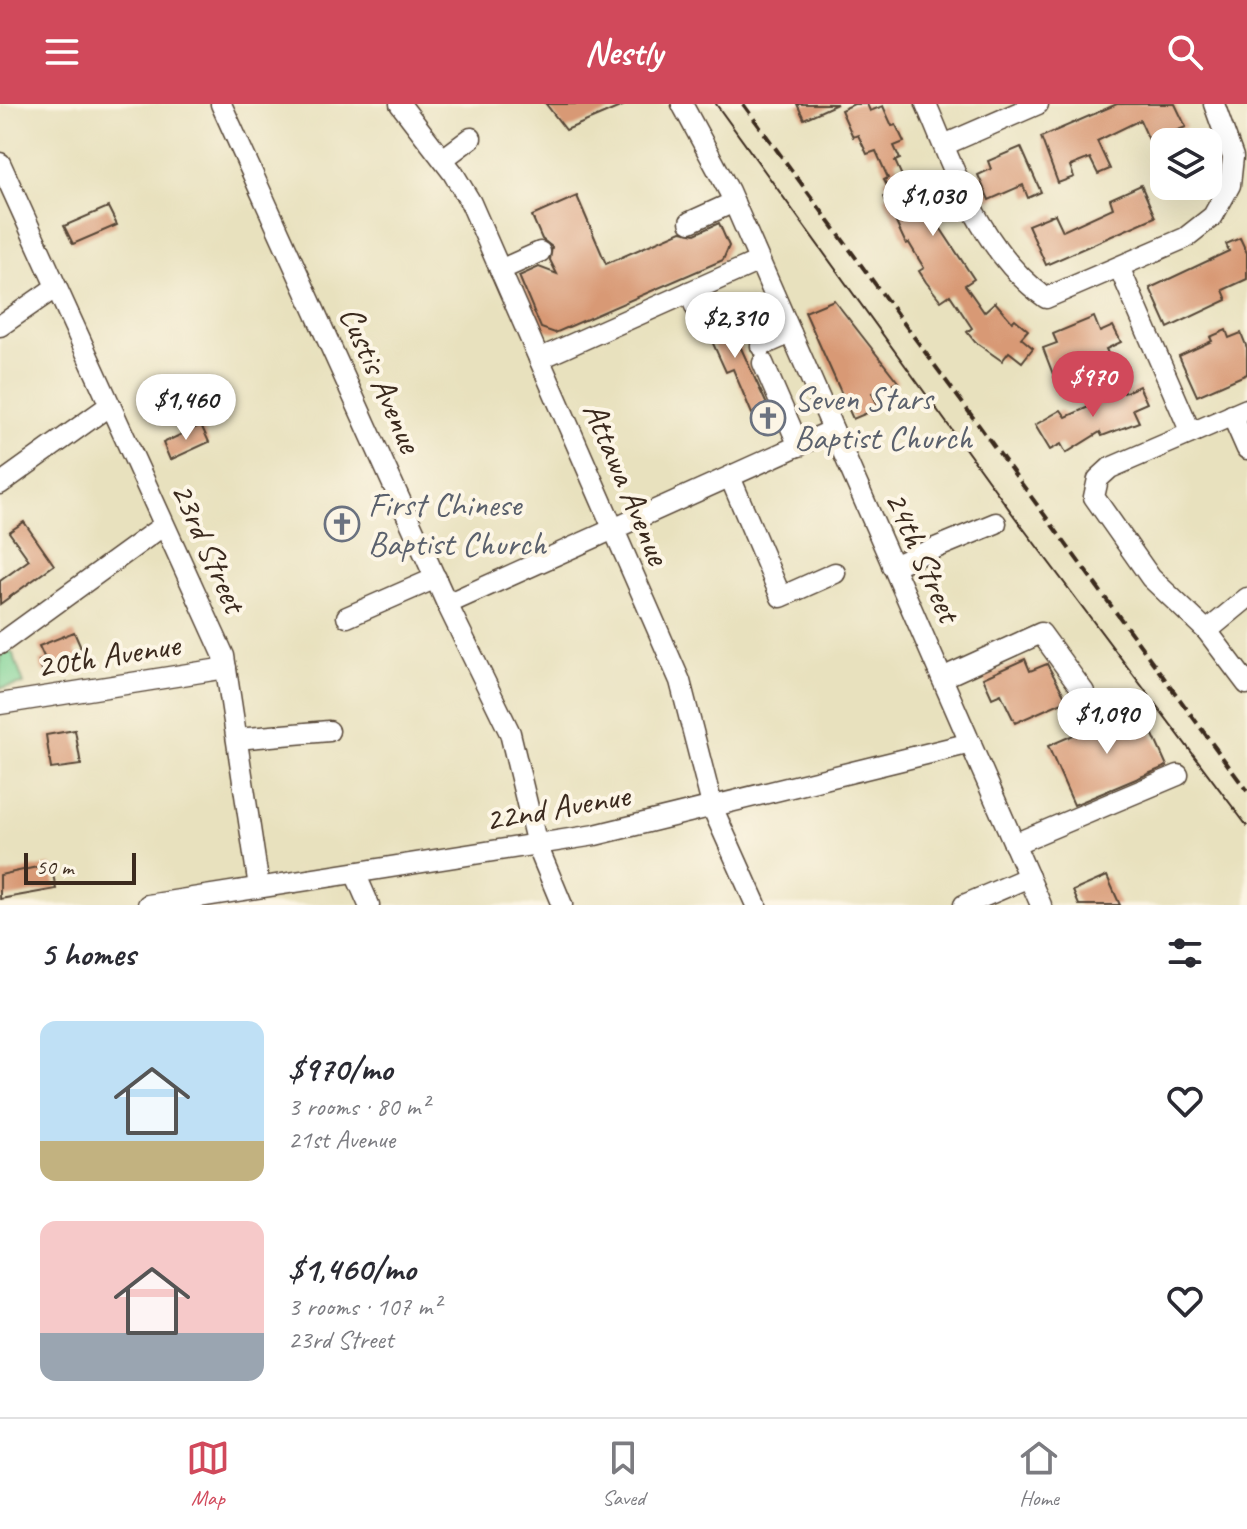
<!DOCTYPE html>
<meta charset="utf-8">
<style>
body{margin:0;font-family:Caveat,sans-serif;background:#f2f2f3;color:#2b2b33;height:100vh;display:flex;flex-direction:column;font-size:30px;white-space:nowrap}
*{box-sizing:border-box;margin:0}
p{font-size:26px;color:#7c7c81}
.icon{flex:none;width:44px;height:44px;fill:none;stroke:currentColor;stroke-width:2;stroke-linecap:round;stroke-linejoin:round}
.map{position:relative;height:801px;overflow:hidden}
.panel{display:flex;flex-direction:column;background:#fff;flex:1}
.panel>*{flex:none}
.controls{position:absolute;left:1150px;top:24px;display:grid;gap:16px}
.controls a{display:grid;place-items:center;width:72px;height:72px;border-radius:16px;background:#fff;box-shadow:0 8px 32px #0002;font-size:40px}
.scale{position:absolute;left:24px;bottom:20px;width:112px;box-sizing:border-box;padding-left:8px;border:4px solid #3b2a1e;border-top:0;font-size:22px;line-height:28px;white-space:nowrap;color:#3b2a1e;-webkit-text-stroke:6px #fcf5e5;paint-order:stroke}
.price{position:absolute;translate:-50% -68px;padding:0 18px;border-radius:28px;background:#fff;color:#222;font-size:26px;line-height:52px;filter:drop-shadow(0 2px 4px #0008)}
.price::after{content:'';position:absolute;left:50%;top:48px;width:24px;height:18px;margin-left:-12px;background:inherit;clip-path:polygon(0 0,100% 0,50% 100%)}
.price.current{background:#d1495b;color:#fff}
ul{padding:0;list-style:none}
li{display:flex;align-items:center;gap:24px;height:200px;padding:0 40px}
li span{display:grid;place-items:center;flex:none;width:224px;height:160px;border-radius:16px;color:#555}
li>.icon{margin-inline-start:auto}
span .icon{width:96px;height:96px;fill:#fffc;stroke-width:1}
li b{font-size:34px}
h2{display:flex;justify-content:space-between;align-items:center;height:96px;padding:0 40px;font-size:34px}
header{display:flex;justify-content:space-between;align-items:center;height:104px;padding:0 40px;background:#d1495b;color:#fff;font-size:36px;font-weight:700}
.menu{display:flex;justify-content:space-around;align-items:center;height:112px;border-top:2px solid #e1e1e2;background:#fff;font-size:22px;color:#7c7c81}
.menu a{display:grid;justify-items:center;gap:4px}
.menu .current{color:#d1495b}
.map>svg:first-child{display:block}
.green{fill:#7fd396;stroke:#5d7e5a;stroke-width:2}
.building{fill:#d89974}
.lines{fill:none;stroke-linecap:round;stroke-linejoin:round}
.minor-casing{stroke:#554536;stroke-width:23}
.minor{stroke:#fff;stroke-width:20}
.tram{stroke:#3b2a1e;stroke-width:2}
.rail{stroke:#3b2a1e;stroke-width:4;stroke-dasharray:12 6;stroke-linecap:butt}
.labels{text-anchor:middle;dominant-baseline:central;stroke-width:8;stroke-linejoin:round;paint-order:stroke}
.street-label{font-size:34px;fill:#3b2a1e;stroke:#fcf5e5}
.worship-label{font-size:34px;fill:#5b616d;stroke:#fcf5e5;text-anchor:start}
</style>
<header><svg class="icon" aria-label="menu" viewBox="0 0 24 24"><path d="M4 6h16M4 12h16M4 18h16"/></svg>Nestly<svg class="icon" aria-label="search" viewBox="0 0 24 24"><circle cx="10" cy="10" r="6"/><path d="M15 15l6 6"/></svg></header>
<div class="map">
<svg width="1247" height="801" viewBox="0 0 1247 801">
<rect width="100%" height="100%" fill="#fcf5e5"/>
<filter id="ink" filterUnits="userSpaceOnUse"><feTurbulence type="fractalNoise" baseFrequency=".0125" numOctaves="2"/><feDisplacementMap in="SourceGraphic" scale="16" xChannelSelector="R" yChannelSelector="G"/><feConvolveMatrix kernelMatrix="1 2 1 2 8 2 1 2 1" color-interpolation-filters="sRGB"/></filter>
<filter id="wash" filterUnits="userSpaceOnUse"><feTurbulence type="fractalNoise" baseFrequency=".006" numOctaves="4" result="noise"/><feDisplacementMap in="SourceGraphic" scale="32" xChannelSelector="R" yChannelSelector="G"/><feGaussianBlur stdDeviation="1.8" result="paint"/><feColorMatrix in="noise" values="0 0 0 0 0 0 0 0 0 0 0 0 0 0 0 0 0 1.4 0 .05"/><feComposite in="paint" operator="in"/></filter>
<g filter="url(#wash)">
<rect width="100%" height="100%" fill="#e8e1be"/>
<polygon class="green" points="8,546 13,550 24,580 0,584 0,552"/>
<g id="blocks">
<g class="building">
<polygon points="546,0 627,0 566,26"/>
<polygon points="797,0 837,0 804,15"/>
<polygon points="854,0 867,0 870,7 883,2 892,22 896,21 904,38 894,42 900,55 895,57 906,81 920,74 941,125 974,175 965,181 984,208 995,198 1012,218 1015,215 1028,226 1021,234 1033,244 1022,258 1009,248 1002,257 975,238 967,228 972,224 950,191 941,197 926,178 919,167 924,164 909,139 906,140 884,93 891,90 884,76 888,74 876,47 867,50 858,31 853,33 841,6"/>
<polygon points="1117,0 1175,0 1186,23 1175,27 1180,38 1161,38 1158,32 1149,36 1140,16 1097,37 1110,65 1098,70 1090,54 1070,62 1074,73 1058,79 1041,33"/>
<polygon points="1021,43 1041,88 1028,94 1023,81 989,96 978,71 991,65 988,57"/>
<polygon points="1141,81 1155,113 1046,161 1028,121 1055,110 1063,127 1113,104 1110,95"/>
<polygon points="577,92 606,160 681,127 695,130 719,119 729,142 723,156 555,229 541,224 519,172 539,163 557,170 550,156 552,143 542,135 532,112"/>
<polygon points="108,103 117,121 73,140 64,122"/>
<polygon points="1240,134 1247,149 1247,175 1223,186 1227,196 1168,224 1150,184 1229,147 1226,140"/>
<polygon points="834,196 898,278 872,289 879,304 853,315 805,208"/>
<polygon points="724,207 768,303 752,310 733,265 726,268 705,222 712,213"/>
<polygon points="1094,213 1100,228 1113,222 1121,238 1106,245 1109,252 1069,266 1071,272 1056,278 1043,244 1057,239 1053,230"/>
<polygon points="1226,226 1229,234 1241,229 1247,244 1247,270 1197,292 1179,252 1212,237 1210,233"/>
<polygon points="1121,281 1124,289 1139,282 1147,299 1133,305 1139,318 1102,332 1100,328 1066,349 1061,340 1050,346 1035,321 1061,306 1066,313 1091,302 1088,295"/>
<polygon points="201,321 209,338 170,356 163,339"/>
<polygon points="24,418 54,461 0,500 0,477 29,456 9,428"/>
<polygon points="74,528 81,544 75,546 78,554 43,568 39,557 45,555 39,542"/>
<polygon points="1025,555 1030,567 1047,560 1067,596 1015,619 1001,590 992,594 983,574"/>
<polygon points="1140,602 1167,662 1074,701 1048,642"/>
<polygon points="75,626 81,661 51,665 46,631"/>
<polygon points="51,760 56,785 0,795 0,771"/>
<polygon points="1107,772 1120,801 1079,801 1073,787"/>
</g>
</g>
</g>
<g filter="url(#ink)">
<use href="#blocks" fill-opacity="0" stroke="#554536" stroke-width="2"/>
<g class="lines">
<g class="minor-casing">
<g id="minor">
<polyline points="221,0 447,500 510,629 537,741 562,801"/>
<polyline points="400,0 453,69 471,99 680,577 713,705 756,801"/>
<polyline points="682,0 729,87 1041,801"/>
<path d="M 926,0 C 957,72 981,147 1046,194 L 1185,134 L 1213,112 L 1230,81 L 1233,53 L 1214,0"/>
<polyline points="944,41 1038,0"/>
<polyline points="443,55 471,34"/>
<polyline points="0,59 224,552 259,783"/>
<polyline points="690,118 734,98"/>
<polyline points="1119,163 1191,329"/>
<polyline points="500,166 540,148"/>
<polyline points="689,188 699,211"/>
<polyline points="0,222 56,183"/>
<polyline points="761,242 791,229"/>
<polyline points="539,255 759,157"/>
<polyline points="763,259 799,342"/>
<polyline points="1247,305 1110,364 1098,375 1094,393 1151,474 1207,527 1247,580"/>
<polyline points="1232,311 1247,345"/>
<polyline points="730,373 781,493 835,469"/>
<polyline points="0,380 110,301"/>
<polyline points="892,462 996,419"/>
<polyline points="447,500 833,326"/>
<polyline points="347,513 436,474"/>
<polyline points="1207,527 1247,494"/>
<polyline points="0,540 164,421"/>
<polyline points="942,574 1041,529 1084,588"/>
<polyline points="0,600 226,564"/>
<polyline points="237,635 329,627"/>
<polyline points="1014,740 1178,671"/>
<polyline points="355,769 369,801"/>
<polyline points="148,801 595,731 971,639"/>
<polyline points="964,801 1029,773"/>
</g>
</g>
<use href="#minor" class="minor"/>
<polyline class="tram" points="716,0 1014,412 1247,722"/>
<polyline class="rail" points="743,0 1247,687"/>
</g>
</g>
<defs>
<g id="church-ring" transform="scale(1.8)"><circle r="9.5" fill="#fcf5e5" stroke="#6b7280" stroke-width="1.5"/><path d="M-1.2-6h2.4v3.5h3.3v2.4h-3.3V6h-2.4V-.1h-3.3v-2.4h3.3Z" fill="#6b7280"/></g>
</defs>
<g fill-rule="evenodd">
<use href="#church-ring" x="768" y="314"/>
<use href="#church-ring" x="342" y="420"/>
</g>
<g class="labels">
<g class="street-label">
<text transform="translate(381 275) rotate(66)">Custis Avenue</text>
<text transform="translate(627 379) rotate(67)">Attawa Avenue</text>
<text transform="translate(209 443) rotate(66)">23rd Street</text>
<text transform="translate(923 452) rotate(66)">24th Street</text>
<text transform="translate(108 551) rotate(-9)">20th Avenue</text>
<text transform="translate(557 703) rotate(-10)">22nd Avenue</text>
</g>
<g class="worship-label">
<text x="794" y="294">Seven Stars<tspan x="794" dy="39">Baptist Church</tspan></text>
<text x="368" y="400">First Chinese<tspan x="368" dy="39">Baptist Church</tspan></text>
</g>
</g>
</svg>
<div class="controls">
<a><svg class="icon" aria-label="layers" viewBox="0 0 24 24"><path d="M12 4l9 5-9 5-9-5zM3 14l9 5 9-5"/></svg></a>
</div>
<div class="scale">50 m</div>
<b class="price" style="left:933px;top:134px">$1,030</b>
<b class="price" style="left:735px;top:256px">$2,310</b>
<b class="price current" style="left:1093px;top:315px">$970</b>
<b class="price" style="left:186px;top:338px">$1,460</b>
<b class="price" style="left:1107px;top:652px">$1,090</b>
</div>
<section class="panel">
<h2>5 homes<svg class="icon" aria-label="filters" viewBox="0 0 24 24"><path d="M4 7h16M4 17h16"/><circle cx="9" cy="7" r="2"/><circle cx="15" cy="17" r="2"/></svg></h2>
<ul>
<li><span style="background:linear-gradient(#bfe0f5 75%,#c2b280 0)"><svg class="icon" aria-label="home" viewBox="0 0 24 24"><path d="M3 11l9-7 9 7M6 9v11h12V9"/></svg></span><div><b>$970/mo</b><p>3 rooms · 80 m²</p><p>21st Avenue</p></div><svg class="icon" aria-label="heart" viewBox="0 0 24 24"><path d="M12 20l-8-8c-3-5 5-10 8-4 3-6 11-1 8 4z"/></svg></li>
<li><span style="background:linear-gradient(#f6c9c9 70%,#9aa5b1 0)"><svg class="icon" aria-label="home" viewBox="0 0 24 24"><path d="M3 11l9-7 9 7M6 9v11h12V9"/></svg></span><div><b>$1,460/mo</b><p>3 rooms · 107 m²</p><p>23rd Street</p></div><svg class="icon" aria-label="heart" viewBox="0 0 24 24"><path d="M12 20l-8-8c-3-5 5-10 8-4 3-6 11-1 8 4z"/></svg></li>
</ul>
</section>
<nav class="menu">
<a class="current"><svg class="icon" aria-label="map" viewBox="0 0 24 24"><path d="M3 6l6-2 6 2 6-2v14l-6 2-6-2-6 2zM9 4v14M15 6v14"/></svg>Map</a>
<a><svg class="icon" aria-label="saved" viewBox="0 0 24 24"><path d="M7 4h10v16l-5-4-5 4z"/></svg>Saved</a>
<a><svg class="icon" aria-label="home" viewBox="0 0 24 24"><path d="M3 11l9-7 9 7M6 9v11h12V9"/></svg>Home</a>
</nav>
